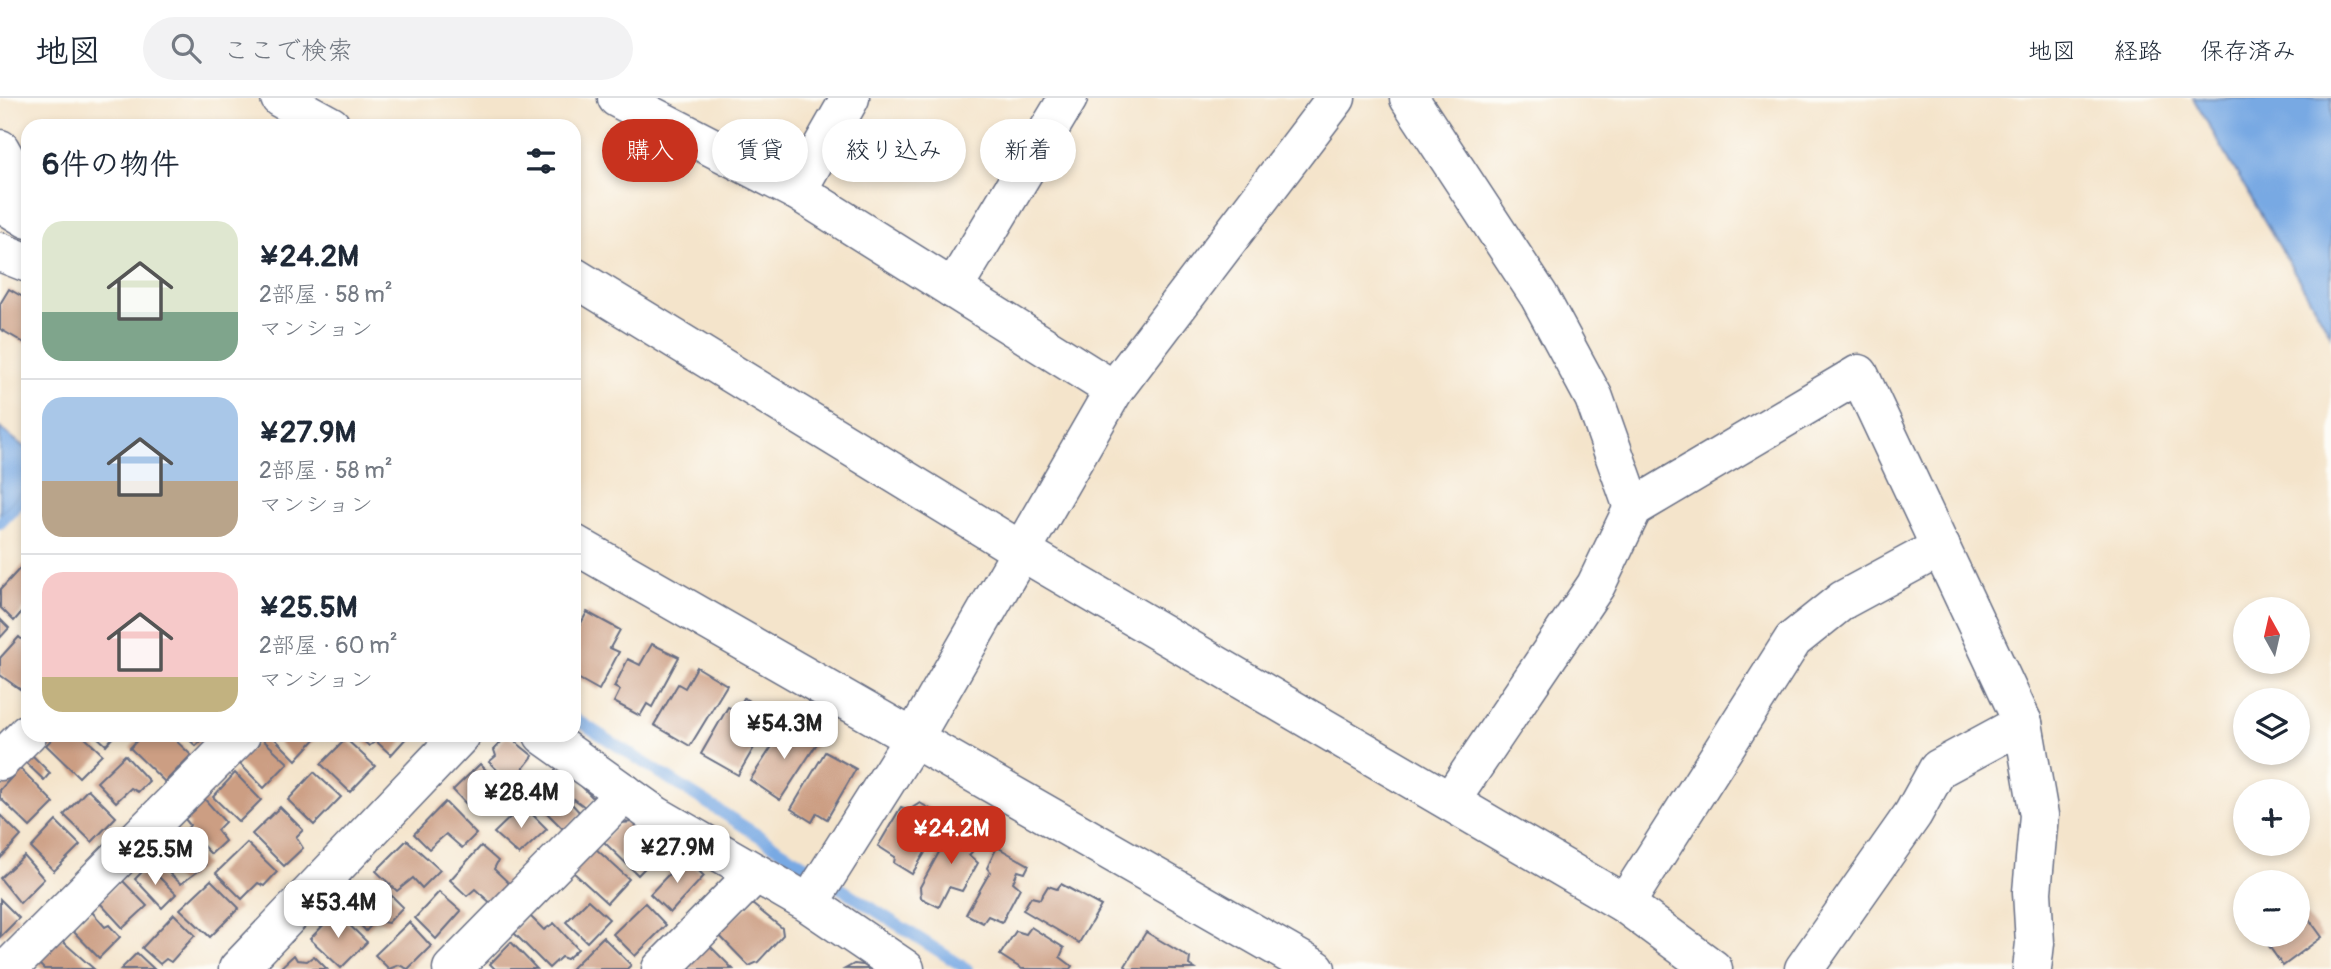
<!DOCTYPE html>
<html lang="ja">
<meta charset="utf-8">
<style>
body{margin:0;font-family:Pangolin,"Klee One",sans-serif;background:#f2f2f3;color:#1f2937;height:100vh;display:flex;flex-direction:column;font-size:26px;white-space:nowrap}
*{box-sizing:border-box;margin:0}
p{font-size:23px;color:#747a83}
.icon{flex:none;width:38px;height:38px;fill:none;stroke:currentColor;stroke-width:2;stroke-linecap:round;stroke-linejoin:round}
.map{position:relative;flex:1;overflow:hidden}
.sheet{position:absolute;left:21px;top:21px;width:560px;height:623px;display:flex;flex-direction:column;background:#fff;border-radius:21px;box-shadow:0 4px 10px #0003}
.sheet>*{flex:none}
.hud{position:absolute;left:602px;top:21px;width:665px;height:63px;display:flex;gap:14px}
.needle{width:46px;rotate:352deg}
.tools{position:absolute;left:2233px;top:499px;display:grid;gap:14px}
.tools a{display:grid;place-items:center;width:77px;height:77px;border-radius:50%;background:#fff;box-shadow:0 4px 10px #0003;font-size:35px}
.price{position:absolute;translate:-50% -60px;padding:0 16px;border-radius:14px;background:#fff;color:#222;font-size:23px;line-height:46px;filter:drop-shadow(0 2px 4px #0008)}
.price::after{content:'';position:absolute;left:50%;top:42px;width:21px;height:16px;margin-left:-10px;background:inherit;clip-path:polygon(0 0,100% 0,50% 100%)}
.price.current{background:#c8321e;color:#fff}
ul{padding:0;list-style:none}
li{display:flex;align-items:center;gap:21px;height:175px;padding:0 21px}
li+li{border-top:2px solid #e0e1e3}
li span{display:grid;place-items:center;flex:none;width:196px;height:140px;border-radius:21px;color:#555}
li>.icon{margin-inline-start:auto}
span .icon{width:84px;height:84px;fill:#fffc;stroke-width:1}
li b{font-size:30px}
h2{display:flex;justify-content:space-between;align-items:center;height:84px;padding:0 21px;font-size:30px}
.pill{padding:0 24px;border-radius:32px;background:#fff;box-shadow:0 4px 10px #0003;font-size:24px;line-height:63px}
.pill.current{background:#c8321e;color:#fff}
header{display:flex;align-items:center;gap:42px;box-sizing:border-box;height:98px;padding:0 35px;background:#fff;border-bottom:2px solid #e0e1e3}
header strong{font-size:33px}
nav{display:flex;gap:38px;margin-inline-start:auto;font-size:24px}
.search{width:490px;height:63px;background:#f2f2f3;display:flex;align-items:center;gap:18px;box-sizing:border-box;padding:0 24px;border-radius:38px;color:#747a83;font-size:26px}
.map>svg:first-child{display:block}
.water{fill:#78a9e3;stroke:#4a6ca0;stroke-width:2}
.lines{fill:none;stroke-linecap:round;stroke-linejoin:round}
.stream{stroke:#78a9e3;stroke-width:12}
.building{fill:#cc9e83}
.minor-casing{stroke:#676e84;stroke-width:41}
.minor{stroke:#fff;stroke-width:38}
</style>
<header>
<strong>地図</strong>
<div class="search"><svg class="icon" aria-label="search" viewBox="0 0 24 24"><circle cx="10" cy="10" r="6"/><path d="M15 15l6 6"/></svg>ここで検索</div>
<nav><a>地図</a><a>経路</a><a>保存済み</a></nav>
</header>
<div class="map">
<svg width="2331" height="871" viewBox="0 0 2331 871">
<rect width="100%" height="100%" fill="#fdfcf7"/>
<filter id="ink" filterUnits="userSpaceOnUse"><feTurbulence type="fractalNoise" baseFrequency=".0143" numOctaves="2"/><feDisplacementMap in="SourceGraphic" scale="14" xChannelSelector="R" yChannelSelector="G"/><feConvolveMatrix kernelMatrix="1 2 1 2 8 2 1 2 1" color-interpolation-filters="sRGB"/></filter>
<filter id="wash" filterUnits="userSpaceOnUse"><feTurbulence type="fractalNoise" baseFrequency=".00686" numOctaves="4" result="noise"/><feDisplacementMap in="SourceGraphic" scale="28" xChannelSelector="R" yChannelSelector="G"/><feGaussianBlur stdDeviation="1.57" result="paint"/><feColorMatrix in="noise" values="0 0 0 0 0 0 0 0 0 0 0 0 0 0 0 0 0 1.4 0 .05"/><feComposite in="paint" operator="in"/></filter>
<g filter="url(#wash)">
<rect width="100%" height="100%" fill="#f4e4cb"/>
<g class="water">
<polygon points="2193,0 2331,0 2331,237"/>
<polygon points="0,330 28,352 28,388 0,417"/>
</g>
<g class="lines">
<g class="stream">
<polyline points="0,425 28,396"/>
<polyline points="574,620 967,871"/>
</g>
</g>
<g id="blocks">
<g class="building">
<polygon points="9,191 28,202 28,247 0,231 0,206"/>
<polygon points="24,466 28,470 28,507 14,523 0,509 0,492"/>
<polygon points="587,514 620,532 610,550 619,554 599,592 574,578 574,538"/>
<polygon points="0,521 9,530 0,540"/>
<polygon points="19,539 28,547 28,590 24,594 0,577 0,560"/>
<polygon points="652,546 679,559 652,609 647,606 640,618 614,604 620,592 614,589 628,561 640,567"/>
<polygon points="697,569 727,587 690,648 654,627 678,586 685,590"/>
<polygon points="744,600 773,617 738,677 701,656 728,609 737,613"/>
<polygon points="788,624 818,644 780,702 750,682"/>
<polygon points="56,637 82,637 102,656 79,679 46,647"/>
<polygon points="95,637 115,637 106,647"/>
<polygon points="142,637 170,637 191,657 165,684 130,650"/>
<polygon points="184,637 207,637 196,648"/>
<polygon points="271,637 317,637 318,638 296,662"/>
<polygon points="357,637 409,637 391,657 376,643 369,648"/>
<polygon points="507,637 533,658 522,672 529,680 520,689 511,681 508,683 489,664 496,658 494,652"/>
<polygon points="261,640 288,665 264,690 238,664"/>
<polygon points="346,641 375,668 350,694 321,666"/>
<polygon points="825,654 856,671 827,721 817,715 812,724 791,711"/>
<polygon points="32,657 50,675 44,682 25,664"/>
<polygon points="125,657 149,683 138,694 131,690 116,704 97,684"/>
<polygon points="480,666 511,698 496,713 486,703 477,710 469,709 453,692"/>
<polygon points="561,667 594,701 585,709 574,701 571,705 581,716 564,732 530,698"/>
<polygon points="20,670 54,705 30,729 0,700 0,692"/>
<polygon points="314,674 341,699 314,727 288,702"/>
<polygon points="235,675 261,702 239,724 213,699"/>
<polygon points="88,691 116,719 92,744 64,717"/>
<polygon points="201,697 225,724 217,732 225,743 211,756 187,731 190,727 185,721 195,712 192,705"/>
<polygon points="445,704 476,736 462,750 446,736 429,751 414,736"/>
<polygon points="920,705 946,720 912,776 894,765 895,759 878,748 901,709 909,712"/>
<polygon points="523,707 547,731 519,757 494,735"/>
<polygon points="280,709 303,732 296,739 303,750 284,768 252,736"/>
<polygon points="0,717 21,738 0,761"/>
<polygon points="56,723 80,747 54,773 31,750"/>
<polygon points="634,724 664,750 638,777 603,743 621,725"/>
<polygon points="955,725 984,741 969,757 978,765 962,793 949,789 939,809 921,800 920,789"/>
<polygon points="167,738 184,755 191,751 206,767 181,786 148,756"/>
<polygon points="407,742 440,772 422,790 413,780 397,793 376,773"/>
<polygon points="247,745 277,774 264,788 258,785 242,801 216,775"/>
<polygon points="481,748 498,763 494,771 511,787 493,807 475,791 467,798 450,782"/>
<polygon points="997,749 1029,767 1025,775 1018,773 1013,784 1020,790 1002,824 988,818 983,825 966,816 990,774 987,770"/>
<polygon points="595,750 629,781 607,805 573,774"/>
<polygon points="24,758 44,781 20,805 0,780"/>
<polygon points="685,759 704,778 670,815 650,796"/>
<polygon points="148,768 176,796 162,810 135,781"/>
<polygon points="122,782 147,808 123,830 99,804"/>
<polygon points="211,782 239,810 210,839 180,811"/>
<polygon points="1061,786 1101,808 1079,845 1023,812 1031,799 1040,801 1048,788 1057,791"/>
<polygon points="361,790 373,801 385,791 403,809 388,825 375,823 366,833 343,808"/>
<polygon points="439,794 461,813 436,841 415,820"/>
<polygon points="0,801 19,820 0,839"/>
<polygon points="588,802 609,821 587,844 566,824"/>
<polygon points="645,805 666,827 635,858 613,836"/>
<polygon points="752,806 782,830 783,837 758,864 749,868 716,834"/>
<polygon points="2298,806 2322,839 2283,868 2264,841 2270,836 2298,836"/>
<polygon points="92,814 105,829 109,827 120,839 99,860 72,832"/>
<polygon points="336,814 367,844 341,870 310,841"/>
<polygon points="174,816 195,837 171,864 166,861 160,866 142,850"/>
<polygon points="530,818 544,832 554,825 578,851 567,861 561,859 549,870 513,834"/>
<polygon points="409,824 431,848 408,871 399,867 389,871 375,857"/>
<polygon points="1031,829 1064,850 1060,859 1072,868 1070,871 1022,871 1000,857 1016,833 1026,836"/>
<polygon points="1146,834 1190,860 1189,867 1195,871 1129,871 1125,868"/>
<polygon points="603,839 631,867 627,871 571,871"/>
<polygon points="60,841 94,871 44,871 38,865"/>
<polygon points="511,844 537,871 495,871 490,866"/>
<polygon points="707,845 733,871 680,871"/>
<polygon points="137,855 154,871 121,871"/>
<polygon points="294,857 297,862 307,863 314,858 327,871 279,871"/>
<polygon points="854,866 863,867 870,871 845,871"/>
</g>
</g>
</g>
<g filter="url(#ink)">
<use href="#blocks" fill-opacity="0" stroke="#676e84" stroke-width="2"/>
<g class="lines">
<g class="minor-casing">
<g id="minor">
<polyline points="280,0 331,28"/>
<polyline points="617,0 797,93 1114,292"/>
<polyline points="1409,0 1539,198 1594,300 1633,410"/>
<polyline points="0,51 14,76 28,84"/>
<polyline points="797,93 850,0"/>
<polyline points="0,104 28,121"/>
<polyline points="0,154 28,165"/>
<polyline points="574,179 1023,454 1625,806 1713,871"/>
<polyline points="953,191 1068,0"/>
<polyline points="574,446 1316,871"/>
<polyline points="543,637 655,717 808,805 905,871"/>
<polyline points="0,663 28,635"/>
<polyline points="1451,702 1596,487 1633,410 1859,276 2023,625 2039,717 2032,794 2035,845 2032,871"/>
<polyline points="820,788 913,641 1114,292 1336,0"/>
<polyline points="1625,806 1793,542 1843,502 1941,449"/>
<polyline points="8,871 241,637"/>
<polyline points="238,871 461,637"/>
<polyline points="452,871 625,695"/>
<polyline points="661,871 756,775"/>
<polyline points="1804,871 1913,716 1938,671 2023,625"/>
</g>
</g>
<use href="#minor" class="minor"/>
</g>
</g>
</svg>
<div class="tools">
<a><svg class="needle" viewBox="-14 -14 28 28"><path d="M0-13l5 13h-10z" fill="#e53935"/><path d="M0 13l5-13h-10z" fill="#747a83"/></svg></a>
<a><svg class="icon" aria-label="layers" viewBox="0 0 24 24"><path d="M12 4l9 5-9 5-9-5zM3 14l9 5 9-5"/></svg></a>
<a>+</a>
<a>−</a>
</div>
<b class="price" style="left:784px;top:663px">¥54.3M</b>
<b class="price" style="left:521px;top:732px">¥28.4M</b>
<b class="price current" style="left:951px;top:768px">¥24.2M</b>
<b class="price" style="left:677px;top:787px">¥27.9M</b>
<b class="price" style="left:155px;top:789px">¥25.5M</b>
<b class="price" style="left:338px;top:842px">¥53.4M</b>
<div class="hud">
<a class="pill current">購入</a>
<a class="pill">賃貸</a>
<a class="pill">絞り込み</a>
<a class="pill">新着</a>
</div>
<section class="sheet">
<h2>6件の物件<svg class="icon" aria-label="filters" viewBox="0 0 24 24"><path d="M4 7h16M4 17h16"/><circle cx="9" cy="7" r="2"/><circle cx="15" cy="17" r="2"/></svg></h2>
<ul>
<li><span style="background:linear-gradient(#dfe7d0 65%,#7fa58c 0)"><svg class="icon" aria-label="home" viewBox="0 0 24 24"><path d="M3 11l9-7 9 7M6 9v11h12V9"/></svg></span><div><b>¥24.2M</b><p>2部屋 · 58 m²</p><p>マンション</p></div></li>
<li><span style="background:linear-gradient(#a9c7e8 60%,#b9a48a 0)"><svg class="icon" aria-label="home" viewBox="0 0 24 24"><path d="M3 11l9-7 9 7M6 9v11h12V9"/></svg></span><div><b>¥27.9M</b><p>2部屋 · 58 m²</p><p>マンション</p></div></li>
<li><span style="background:linear-gradient(#f6c9c9 75%,#c2b280 0)"><svg class="icon" aria-label="home" viewBox="0 0 24 24"><path d="M3 11l9-7 9 7M6 9v11h12V9"/></svg></span><div><b>¥25.5M</b><p>2部屋 · 60 m²</p><p>マンション</p></div></li>
</ul>
</section>
</div>
